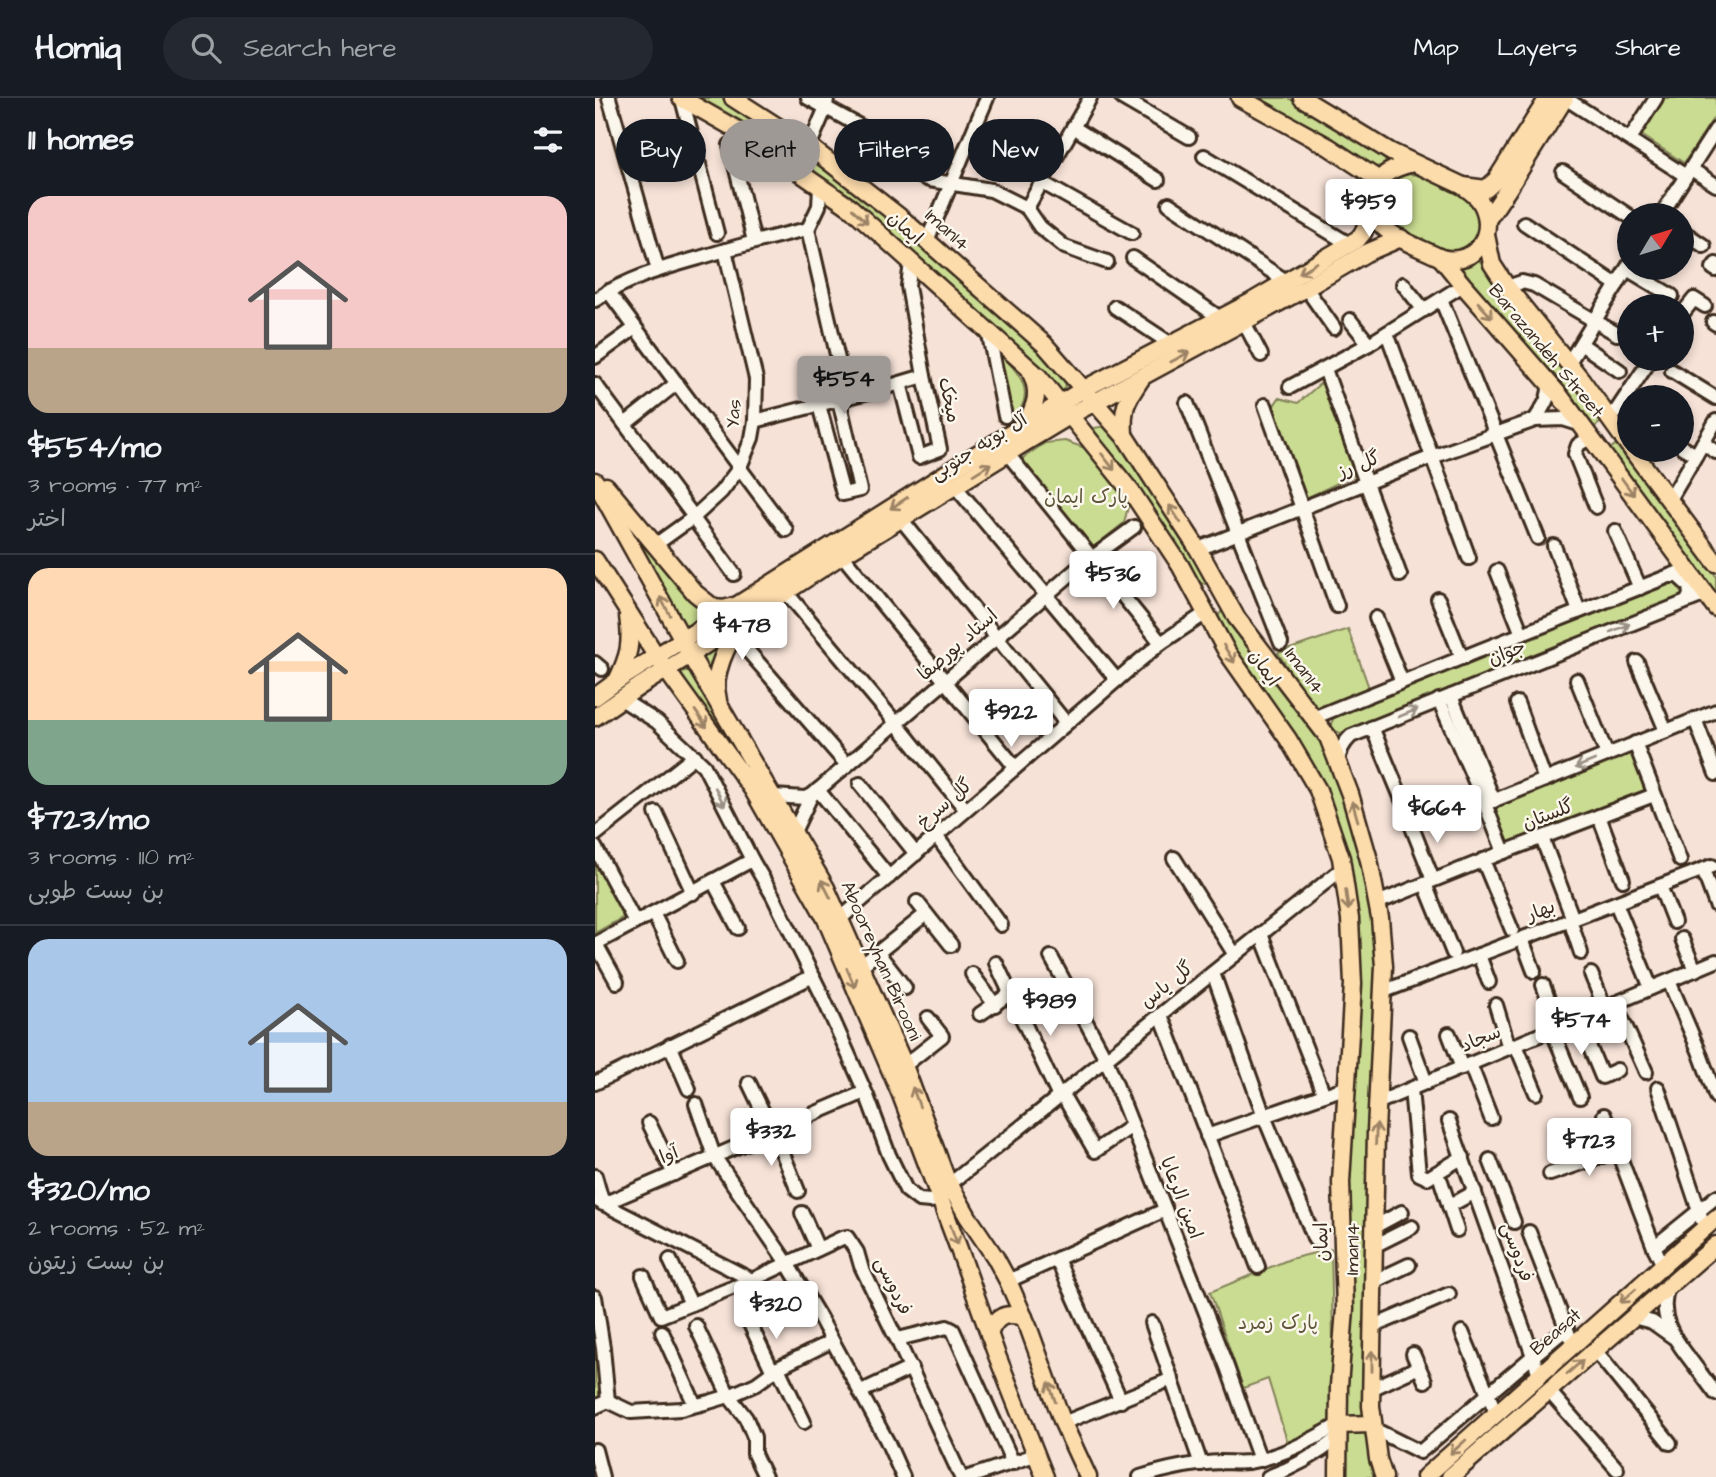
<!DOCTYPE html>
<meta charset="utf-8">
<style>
body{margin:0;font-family:"Architects Daughter","Playpen Sans Arabic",sans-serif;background:#242831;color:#f1f3f6;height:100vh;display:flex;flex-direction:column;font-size:26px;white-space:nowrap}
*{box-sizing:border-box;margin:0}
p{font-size:23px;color:#9ea1a6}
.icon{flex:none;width:38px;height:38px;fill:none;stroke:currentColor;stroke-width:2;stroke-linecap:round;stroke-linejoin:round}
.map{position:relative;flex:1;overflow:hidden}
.panel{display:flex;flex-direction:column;background:#171b24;width:595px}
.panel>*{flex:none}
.guide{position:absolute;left:21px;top:21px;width:665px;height:63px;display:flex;gap:14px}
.needle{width:46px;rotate:52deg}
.controls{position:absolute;left:1022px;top:105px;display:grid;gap:14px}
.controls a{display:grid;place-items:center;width:77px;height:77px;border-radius:50%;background:#171b24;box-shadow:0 4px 10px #0003;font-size:35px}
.price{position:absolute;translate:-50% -60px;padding:0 16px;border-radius:7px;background:#fff;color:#222;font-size:23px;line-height:46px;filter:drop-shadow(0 2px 4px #0008)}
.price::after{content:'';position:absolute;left:50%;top:42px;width:21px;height:16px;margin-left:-10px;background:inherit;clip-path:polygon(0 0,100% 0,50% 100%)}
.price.current{background:#9f9995;color:#111}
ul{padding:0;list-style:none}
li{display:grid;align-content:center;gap:14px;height:371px;padding:0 28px}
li+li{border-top:2px solid #363941}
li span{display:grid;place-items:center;height:217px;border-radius:21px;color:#555}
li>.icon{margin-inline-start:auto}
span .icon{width:126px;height:126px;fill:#fffc;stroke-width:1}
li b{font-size:30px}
h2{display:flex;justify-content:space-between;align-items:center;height:84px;padding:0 28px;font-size:30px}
.tag{padding:0 24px;border-radius:32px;background:#171b24;box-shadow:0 4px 10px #0003;font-size:24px;line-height:63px}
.tag.current{background:#9f9995;color:#111}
header{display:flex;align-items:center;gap:42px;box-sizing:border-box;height:98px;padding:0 35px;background:#171b24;border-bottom:2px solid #363941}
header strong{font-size:33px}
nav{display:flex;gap:38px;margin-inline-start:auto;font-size:24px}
.search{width:490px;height:63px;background:#242831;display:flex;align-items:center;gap:18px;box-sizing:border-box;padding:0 24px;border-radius:38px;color:#9ea1a6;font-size:26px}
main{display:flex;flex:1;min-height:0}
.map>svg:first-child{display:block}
.green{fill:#cadc91;stroke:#828358;stroke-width:2}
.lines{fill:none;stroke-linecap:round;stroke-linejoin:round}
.minor-casing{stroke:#3b2a1e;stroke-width:18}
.major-casing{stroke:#3b2a1e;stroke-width:21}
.minor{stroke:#fbf7ec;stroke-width:12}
.major{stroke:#fddcac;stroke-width:16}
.oneway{stroke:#9c8365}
.oneway2{stroke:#9b9085}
.labels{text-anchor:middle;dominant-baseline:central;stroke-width:5;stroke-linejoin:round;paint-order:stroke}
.street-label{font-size:19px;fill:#3b2a1e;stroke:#fbf7ec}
.park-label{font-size:19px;fill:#5f563b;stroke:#fbf7ec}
</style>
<header>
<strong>Homiq</strong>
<div class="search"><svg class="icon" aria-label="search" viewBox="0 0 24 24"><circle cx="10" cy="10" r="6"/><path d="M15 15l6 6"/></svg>Search here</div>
<nav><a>Map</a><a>Layers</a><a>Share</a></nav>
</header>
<main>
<section class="panel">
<h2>11 homes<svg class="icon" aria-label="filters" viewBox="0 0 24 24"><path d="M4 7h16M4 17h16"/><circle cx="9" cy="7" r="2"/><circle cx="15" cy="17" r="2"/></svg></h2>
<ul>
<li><span style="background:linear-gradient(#f6c9c9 70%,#b9a48a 0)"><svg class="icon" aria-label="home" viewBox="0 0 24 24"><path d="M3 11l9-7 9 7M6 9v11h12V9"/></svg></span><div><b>$554/mo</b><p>3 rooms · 77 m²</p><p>اختر</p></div></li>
<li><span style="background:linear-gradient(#ffd9b3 70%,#7fa58c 0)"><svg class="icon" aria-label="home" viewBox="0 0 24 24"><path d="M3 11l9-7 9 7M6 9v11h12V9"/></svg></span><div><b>$723/mo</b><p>3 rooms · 110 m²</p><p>بن بست طوبی</p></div></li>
<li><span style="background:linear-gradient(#a9c7e8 75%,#b9a48a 0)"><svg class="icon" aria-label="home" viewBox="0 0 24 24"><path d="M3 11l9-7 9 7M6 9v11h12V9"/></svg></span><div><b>$320/mo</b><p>2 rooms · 52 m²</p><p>بن بست زیتون</p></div></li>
</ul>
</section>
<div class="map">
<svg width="1121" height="1379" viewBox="0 0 1121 1379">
<rect width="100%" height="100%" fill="#f6e2d7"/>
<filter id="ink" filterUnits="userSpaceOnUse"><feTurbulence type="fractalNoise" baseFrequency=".0143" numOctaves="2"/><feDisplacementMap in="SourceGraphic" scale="14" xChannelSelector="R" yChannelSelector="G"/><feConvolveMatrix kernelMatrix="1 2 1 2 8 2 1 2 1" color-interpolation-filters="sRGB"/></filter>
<g filter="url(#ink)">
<g class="green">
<path d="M 97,0 L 127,0 L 153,15 L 232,70 L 296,121 L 366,184 L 389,203 L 430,239 L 471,282 C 471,290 470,293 463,296 L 355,194 Z"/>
<polygon points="659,0 693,0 772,47 788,60 791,64 787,68 779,69 761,56"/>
<polygon points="1068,0 1121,0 1121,16 1089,65 1045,36"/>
<path d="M 813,76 C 815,76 822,77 824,77 C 831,79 869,96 873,100 C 894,118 883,159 853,152 C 845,151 836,145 828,142 C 808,134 778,122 788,95 C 793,83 802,79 813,76 Z"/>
<polygon points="882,159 934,231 977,281 1008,323 998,330 863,174 872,165"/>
<path d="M 400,251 C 424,274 446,296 414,324 Z"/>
<polygon points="727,284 760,377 711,400 678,309 684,300 703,305"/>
<polygon points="505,329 513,329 525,339 613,481 610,486 600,484 503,344 499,330"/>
<polygon points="470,343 490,350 534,405 529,425 496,451 425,362 450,345"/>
<polygon points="1024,344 1075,417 1121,478 1121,500 1015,351"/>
<polygon points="10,393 121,514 90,534"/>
<polygon points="1075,484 1083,484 1090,488 1088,500 748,636 740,633 736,627 738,621 748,614"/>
<polygon points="626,514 634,516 727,641 752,702 770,776 784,865 771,1319 749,1320 750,1080 762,886 728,686 685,615 640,555 621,521"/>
<polygon points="753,531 774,590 725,610 715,604 683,555"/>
<polygon points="134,539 119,582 100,561"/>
<polygon points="88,573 93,573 97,577 143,649 190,730 90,587 87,577"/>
<polygon points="1037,654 1053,693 911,750 895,711"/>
<polygon points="0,762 31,818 0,835"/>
<polygon points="736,1151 738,1242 734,1324 693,1346 673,1281 648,1290 615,1194 695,1161"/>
<polygon points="0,1256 4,1258 7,1297 4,1302 0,1303"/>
<polygon points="772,1333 781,1379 748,1379 749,1334"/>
</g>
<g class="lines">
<g class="minor-casing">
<g id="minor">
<polyline points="14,0 63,172"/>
<polyline points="213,0 270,31 313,73 334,82 396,92 432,110 445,129 470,149 512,164"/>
<polyline points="527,0 594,39"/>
<polyline points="970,0 1091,78"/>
<polyline points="87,1 122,135"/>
<polyline points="478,29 563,82"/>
<polyline points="1035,41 1061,0"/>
<polyline points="135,47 159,143"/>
<polyline points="214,49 231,9 232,0"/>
<polyline points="609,58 754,146"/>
<polyline points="1096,71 1121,87"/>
<polyline points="35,73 101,55"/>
<polyline points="968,74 1034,118"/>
<polyline points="446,84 537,135"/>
<polyline points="574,106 691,183"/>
<polyline points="432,110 495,0"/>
<polyline points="1066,117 1121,31"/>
<polyline points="929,125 1022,187"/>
<polyline points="213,131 252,300"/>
<polyline points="213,131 224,108 225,89"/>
<polyline points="1087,133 1109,148"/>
<polyline points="332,143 392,0"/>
<polyline points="538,160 625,220"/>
<polyline points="1121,166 1118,170 1121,172"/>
<polyline points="1032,171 1077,198"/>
<polyline points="808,186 829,212"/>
<polyline points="912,189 927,184 939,187 1022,236"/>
<polyline points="711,190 739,230"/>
<polyline points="13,193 191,432"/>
<polyline points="846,201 943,440"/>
<path d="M 0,202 C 31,181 68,170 104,160 C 140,149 176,139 213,131"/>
<polyline points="520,209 576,246"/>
<polyline points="1087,216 1099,201 1110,208"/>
<polyline points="755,222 774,246"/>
<polyline points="649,224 666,257"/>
<polyline points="1118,224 1121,226"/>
<polyline points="393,232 410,318"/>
<polyline points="792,235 874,460"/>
<polyline points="986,246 1025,273"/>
<polyline points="0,259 40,230"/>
<polyline points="973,266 1034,167"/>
<polyline points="730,271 771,385 805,477"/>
<polyline points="1077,273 1121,300"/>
<polyline points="305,285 324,359 345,351 329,278 313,188 316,164"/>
<polyline points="0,286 99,419"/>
<polyline points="695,289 774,246 868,187"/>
<polyline points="592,305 686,545"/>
<polyline points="224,307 248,396 265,392 244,302"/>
<polyline points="670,307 742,508"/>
<path d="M 940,322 C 948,308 955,302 954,285"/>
<polyline points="1015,322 1056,261"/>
<polyline points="160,323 285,291 329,278"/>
<polyline points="30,326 82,285"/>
<polyline points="996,339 983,347 980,356 1001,409"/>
<polyline points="1108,345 1121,354"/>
<polyline points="1087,349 1101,357"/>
<polyline points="412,355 566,545"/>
<polyline points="360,388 522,582"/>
<polyline points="1074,403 1121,323"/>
<polyline points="98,420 139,476"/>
<polyline points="306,421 471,625"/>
<polyline points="1020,433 1045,490"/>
<polyline points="60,447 99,419 126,394 145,369 157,340 160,323 161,281 130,152"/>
<polyline points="959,448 984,513"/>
<polyline points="603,451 837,359 940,322 968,321 987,327"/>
<polyline points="247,457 420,669"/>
<polyline points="902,473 927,536"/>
<polyline points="1075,478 1083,478 1094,488 1095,497 1092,503"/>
<polyline points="191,494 301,625 371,712"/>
<polyline points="843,501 867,560"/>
<polyline points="781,520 807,584"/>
<polyline points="153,553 252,667"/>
<polyline points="1042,564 1071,633"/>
<polyline points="0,565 7,571"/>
<polyline points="982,582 1012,657"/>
<polyline points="856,598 899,703"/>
<polyline points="26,601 62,624 109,668 157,762 178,798 227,897 272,998 294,1057 311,1092 324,1102 335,1103 346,1101"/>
<polyline points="844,602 890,706 909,754"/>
<polyline points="922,605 950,682"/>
<polyline points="718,620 886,552 1092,471"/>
<polyline points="1100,621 1121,676"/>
<polyline points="777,629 808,704"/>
<polyline points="1040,645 1085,762"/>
<path d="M 743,665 C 744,653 748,646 756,638 L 1111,496"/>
<polyline points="265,686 321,756"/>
<polyline points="223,692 294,779"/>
<polyline points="178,698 210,700 216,698"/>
<polyline points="890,706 1121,613"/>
<polyline points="61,715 98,795"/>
<polyline points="1004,718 1028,782"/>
<polyline points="815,724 838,782"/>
<polyline points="199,734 216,698 483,470 539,429"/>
<polyline points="0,737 100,658"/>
<polyline points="342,739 406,827"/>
<polyline points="947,740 976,816"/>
<polyline points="0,749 40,824"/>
<polyline points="579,760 640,857"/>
<polyline points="888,762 917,832"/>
<polyline points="1108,772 1121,807"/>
<polyline points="118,783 143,830"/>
<polyline points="830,786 858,855"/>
<polyline points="1065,788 1079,824"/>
<polyline points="322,804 356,847"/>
<polyline points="782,805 909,754 1059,697"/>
<polyline points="1021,805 1056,890"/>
<polyline points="58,815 82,863"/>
<polyline points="245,821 537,569 566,545 611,515"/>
<polyline points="975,822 986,855"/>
<polyline points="666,836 729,997"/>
<polyline points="927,841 939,873"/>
<polyline points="1087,841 1100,872"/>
<polyline points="0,846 157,762"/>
<polyline points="1,846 22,884"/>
<polyline points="283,855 310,890"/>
<polyline points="884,857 894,884"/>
<polyline points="456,859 511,961 632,1269 665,1362"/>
<polyline points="401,865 464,999"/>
<polyline points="266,868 331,816"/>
<polyline points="618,875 669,1018 720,1142"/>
<polyline points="377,876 400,907"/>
<polyline points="996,876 1010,910"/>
<polyline points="1074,883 1104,953 1121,999"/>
<polyline points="948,887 963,929"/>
<polyline points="787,894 1117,768"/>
<polyline points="1020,905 1051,974"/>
<polyline points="901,907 914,950"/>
<polyline points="385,916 416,895"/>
<polyline points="566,917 663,1169"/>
<polyline points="983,921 1007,979 1022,972"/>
<polyline points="957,932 985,999"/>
<polyline points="854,936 867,970"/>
<polyline points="814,938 831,985"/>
<polyline points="75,947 94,991"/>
<polyline points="921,947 941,995"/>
<polyline points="875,966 896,1020"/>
<polyline points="309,968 347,938 333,920"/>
<polyline points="0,985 218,878"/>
<polyline points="154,985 188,1056 203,1093"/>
<polyline points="1063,990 1110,1131"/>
<polyline points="816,991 824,1076 833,1080 868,1059"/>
<polyline points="467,996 500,1053 537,1028"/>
<polyline points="782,1005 1121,863"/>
<polyline points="101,1006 119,1058 192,1165 225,1220 292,1343 308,1379"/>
<polyline points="1009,1017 1059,1149 1068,1167"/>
<polyline points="854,1023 938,1258 972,1230"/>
<polyline points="54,1025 79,1076"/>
<polyline points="612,1038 752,989"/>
<polyline points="895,1062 919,1124"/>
<polyline points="955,1076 1022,1053"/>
<polyline points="0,1078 8,1106 270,994"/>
<polyline points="846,1083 862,1132"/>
<polyline points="355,1086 747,771"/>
<polyline points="3,1103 157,1182"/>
<polyline points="854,1108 880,1094"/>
<polyline points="207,1115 223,1151"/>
<polyline points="779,1129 807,1114"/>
<polyline points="934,1134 974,1237"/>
<polyline points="779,1148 817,1129"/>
<polyline points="1059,1149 1121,1099"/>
<polyline points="462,1161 526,1303"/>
<polyline points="75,1162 96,1206"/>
<polyline points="48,1178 66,1218 157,1182 247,1140 252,1139 262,1154 266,1168 299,1236 303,1241 352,1229 358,1232 418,1365"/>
<polyline points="413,1183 570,1112"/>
<polyline points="778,1184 814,1167"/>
<path d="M 1073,1189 C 1063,1217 1077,1238 1094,1260 C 1103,1272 1112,1284 1121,1296"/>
<polyline points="0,1199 8,1250 13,1303"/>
<polyline points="1038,1219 1057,1224 1078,1239"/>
<polyline points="557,1225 606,1366"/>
<polyline points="155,1226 178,1274"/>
<polyline points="101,1228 134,1298 151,1320 159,1339 159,1356 170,1379"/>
<polyline points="777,1229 854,1196"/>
<polyline points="67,1234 100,1307"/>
<polyline points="867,1234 901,1315"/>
<polyline points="301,1239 366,1379"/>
<polyline points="1000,1252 1075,1345"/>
<polyline points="818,1256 830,1283"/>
<polyline points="183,1270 209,1324"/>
<polyline points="776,1291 824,1269"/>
<polyline points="953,1292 1022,1371"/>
<polyline points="265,1294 316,1270"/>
<polyline points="13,1303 36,1314 86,1311 114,1304 134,1298 161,1286 183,1270 237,1243"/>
<polyline points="0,1309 13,1303"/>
<polyline points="468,1325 577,1281"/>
<polyline points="779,1331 825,1354 938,1258 944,1277"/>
<polyline points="0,1352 7,1379"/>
<polyline points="374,1379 440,1357"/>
<path d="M 545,1379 C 571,1371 598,1365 626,1364 C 635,1364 644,1365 653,1364 C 685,1359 715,1343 743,1327"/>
<path d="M 673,1379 C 698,1370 723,1356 743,1340"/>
</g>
</g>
<g class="major-casing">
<g id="major">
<polyline points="86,0 146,34 256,110 444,279 538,396 585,467 632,554 693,641 723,692 746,760 755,821 758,886 746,1084 750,1211 744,1288 743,1379"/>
<polyline points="138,0 219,52 306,120 449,246 531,340 603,451 641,519 733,639 755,696 774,762 785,820 789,868 781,1033 776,1308 783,1361 789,1379"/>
<polyline points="645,0 734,49 784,82"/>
<path d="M 707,0 L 796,54 L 868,88 C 875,93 881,97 885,103 C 904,133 882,169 846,160 C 830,152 805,143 792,132 C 773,118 773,89 792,75 C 800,70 810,67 818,65"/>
<polyline points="868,88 891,91 901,82 953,0"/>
<polyline points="892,122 913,91 970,0"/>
<polyline points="891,137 897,166 912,189 986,281 1034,348"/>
<polyline points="846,160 868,187 965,298 1121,510"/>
<path d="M 431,326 C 440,307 446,296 436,275"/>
<path d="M 529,337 C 527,310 531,303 546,281"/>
<polyline points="1037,352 1121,465"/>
<polyline points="0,383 88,542 95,557 231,790 307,962 351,1080 373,1119 400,1159 413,1183 434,1231 468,1325 493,1379"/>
<polyline points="11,388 100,495 119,510 129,511 139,508"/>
<polyline points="0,462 62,559 158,692 230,819 306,997 368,1162 401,1255 450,1379"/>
<path d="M 22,583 C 34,557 37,547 33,518"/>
<polyline points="0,599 22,583 369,364 489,291 656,204 763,141 768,135 778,109"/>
<path d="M 123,602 C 116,577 132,546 146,526"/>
<polyline points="0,619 45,588 95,557 247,457 360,388 431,344 476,317 711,190 771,155 806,140"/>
<path d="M 394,1236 C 401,1218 410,1214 429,1219"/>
<polyline points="743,1327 778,1326"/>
<polyline points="830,1379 1121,1120"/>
<polyline points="855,1379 1121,1147"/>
</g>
</g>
<use href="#minor" class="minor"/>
<use href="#major" class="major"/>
</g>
<defs><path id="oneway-shaft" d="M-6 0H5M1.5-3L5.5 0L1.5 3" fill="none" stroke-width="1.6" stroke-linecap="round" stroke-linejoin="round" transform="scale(1.75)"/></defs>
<g class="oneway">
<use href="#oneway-shaft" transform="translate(265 118) rotate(42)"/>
<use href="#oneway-shaft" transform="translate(713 170) rotate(149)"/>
<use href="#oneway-shaft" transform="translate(890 212) rotate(48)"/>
<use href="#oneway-shaft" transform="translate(585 259) rotate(-28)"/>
<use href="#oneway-shaft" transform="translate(513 364) rotate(52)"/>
<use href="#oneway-shaft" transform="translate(387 371) rotate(-32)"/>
<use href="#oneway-shaft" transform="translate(1033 389) rotate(54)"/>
<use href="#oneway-shaft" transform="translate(304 405) rotate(147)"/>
<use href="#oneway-shaft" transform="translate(580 416) rotate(-123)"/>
<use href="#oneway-shaft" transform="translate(70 508) rotate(-119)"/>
<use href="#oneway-shaft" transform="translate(634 556) rotate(58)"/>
<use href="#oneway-shaft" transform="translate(106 621) rotate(55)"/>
<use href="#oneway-shaft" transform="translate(760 713) rotate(-106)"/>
<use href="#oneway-shaft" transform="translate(231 791) rotate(-117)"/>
<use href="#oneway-shaft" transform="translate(752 802) rotate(82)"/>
<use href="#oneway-shaft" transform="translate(256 880) rotate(67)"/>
<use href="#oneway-shaft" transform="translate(321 999) rotate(-110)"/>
<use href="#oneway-shaft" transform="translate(781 1036) rotate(-88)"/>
<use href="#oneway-shaft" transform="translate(359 1137) rotate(70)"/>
<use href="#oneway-shaft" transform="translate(1033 1198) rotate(139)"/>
<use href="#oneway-shaft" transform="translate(777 1263) rotate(-90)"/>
<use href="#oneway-shaft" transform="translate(980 1269) rotate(-41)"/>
<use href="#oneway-shaft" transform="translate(457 1294) rotate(-109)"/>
<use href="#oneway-shaft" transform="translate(863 1349) rotate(138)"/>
</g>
<g class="oneway2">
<use href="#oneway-shaft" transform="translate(1025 530) rotate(-22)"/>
<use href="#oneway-shaft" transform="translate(813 615) rotate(-22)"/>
<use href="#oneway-shaft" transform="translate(990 666) rotate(158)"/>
<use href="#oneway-shaft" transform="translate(125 699) rotate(63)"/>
</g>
</g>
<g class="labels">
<g class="street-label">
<text transform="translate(310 130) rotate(42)">ایمان</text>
<text transform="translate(352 132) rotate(42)">Iman14</text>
<text transform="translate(951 253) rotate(50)">Barazandeh Street</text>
<text transform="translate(354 302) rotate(78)">میخک</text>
<text transform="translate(139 316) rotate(-85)">Yas</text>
<text transform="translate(384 349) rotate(-32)">آل بویه جنوبی</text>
<text transform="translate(764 367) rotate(-21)">گل رز</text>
<text transform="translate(363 547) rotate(-41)">استاد پورصفا</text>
<text transform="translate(912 555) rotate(-22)">جوان</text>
<text transform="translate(669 570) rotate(55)">ایمان</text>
<text transform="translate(709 573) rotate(53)">Iman14</text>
<text transform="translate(350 706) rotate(-41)">گل سرخ</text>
<text transform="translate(953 717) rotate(-21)">گلستان</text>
<text transform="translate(946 813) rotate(-21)">بهار</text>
<text transform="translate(286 863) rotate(66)">Abooreyhan Birooni</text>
<text transform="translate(572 887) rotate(-39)">گل یاس</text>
<text transform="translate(886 941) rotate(-23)">سجاد</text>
<text transform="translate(74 1057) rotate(-23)">آوا</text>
<text transform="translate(586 1100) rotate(69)">امین الرعایا</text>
<text transform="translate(727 1144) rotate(-92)">ایمان</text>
<text transform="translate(758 1151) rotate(-89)">Iman14</text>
<text transform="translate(922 1154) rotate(71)">فردوسی</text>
<text transform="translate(298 1188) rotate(65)">فردوسی</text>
<text transform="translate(961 1234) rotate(-41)">Beasat</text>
</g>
<g class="park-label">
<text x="491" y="399">پارک ایمان</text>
<text x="683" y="1225">پارک زمرد</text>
</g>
</g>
</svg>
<div class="controls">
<a><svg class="needle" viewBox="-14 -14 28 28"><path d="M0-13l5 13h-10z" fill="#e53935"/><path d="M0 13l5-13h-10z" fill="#9ea1a6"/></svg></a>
<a>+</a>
<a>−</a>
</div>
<b class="price" style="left:774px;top:141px">$959</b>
<b class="price current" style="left:249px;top:318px">$554</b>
<b class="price" style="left:518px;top:513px">$536</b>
<b class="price" style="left:147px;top:564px">$478</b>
<b class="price" style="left:416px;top:651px">$922</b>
<b class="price" style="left:842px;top:747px">$664</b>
<b class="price" style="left:455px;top:940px">$989</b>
<b class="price" style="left:986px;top:959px">$574</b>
<b class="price" style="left:176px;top:1070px">$332</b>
<b class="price" style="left:994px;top:1080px">$723</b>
<b class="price" style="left:181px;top:1243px">$320</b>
<div class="guide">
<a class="tag">Buy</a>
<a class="tag current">Rent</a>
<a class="tag">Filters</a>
<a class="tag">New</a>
</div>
</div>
</main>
